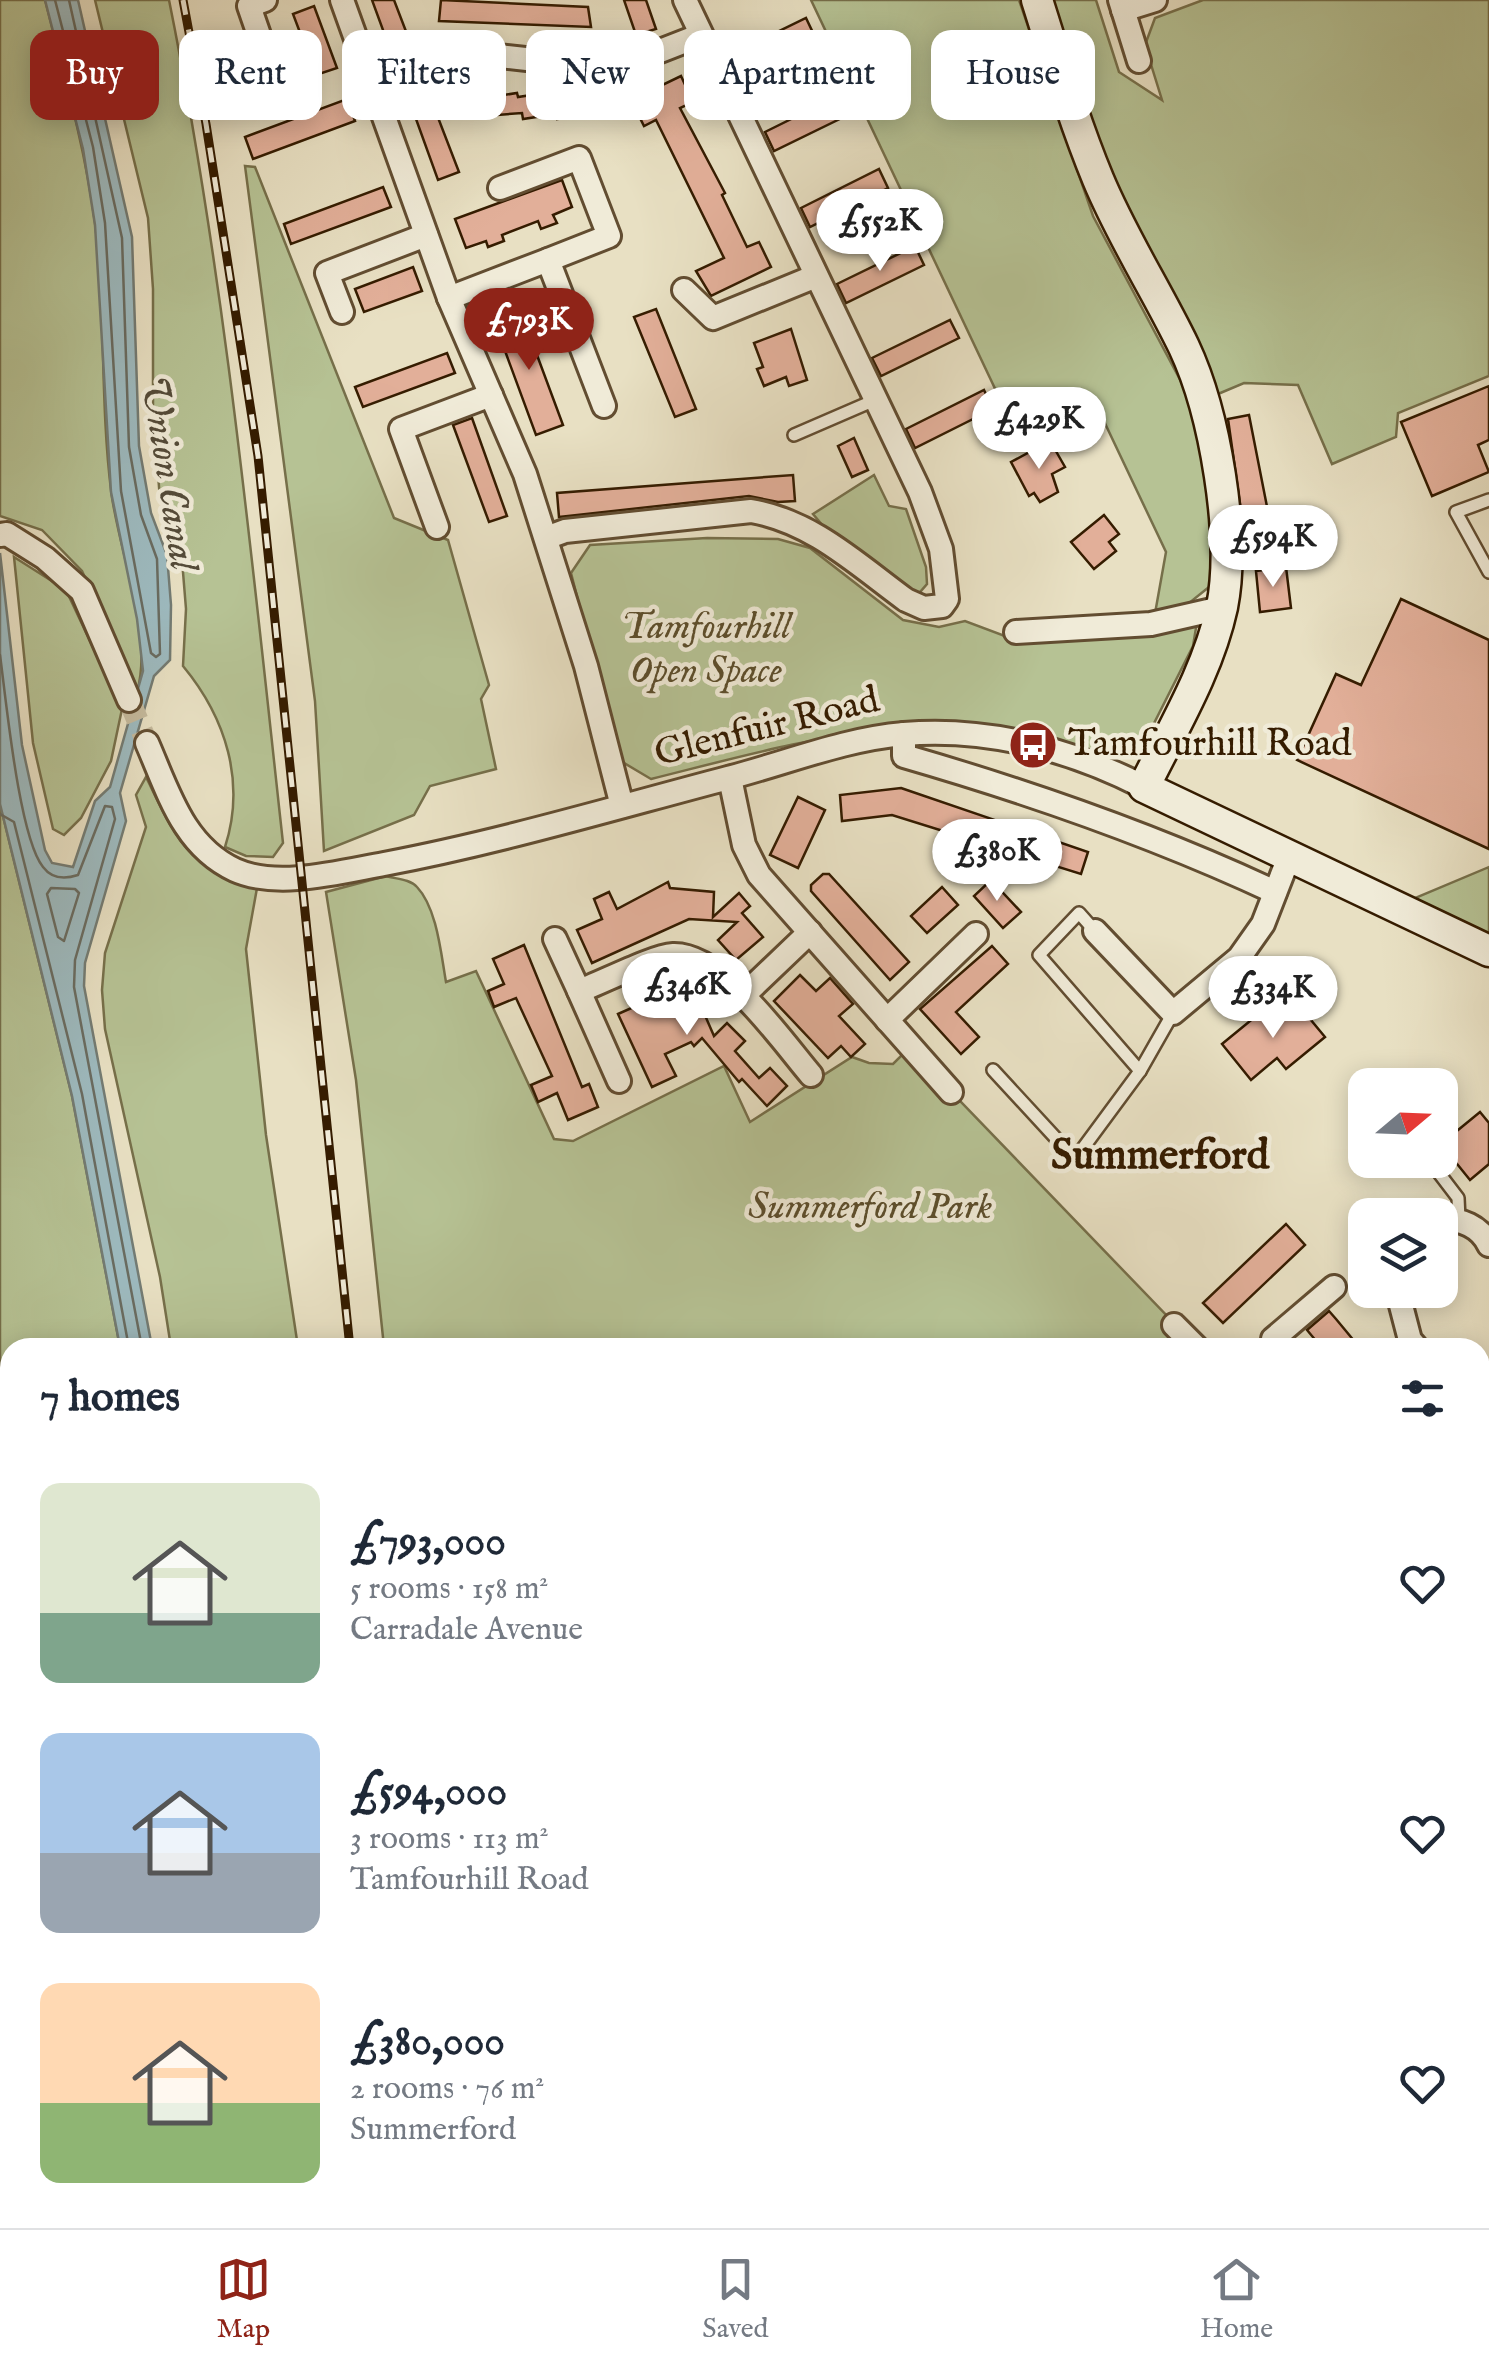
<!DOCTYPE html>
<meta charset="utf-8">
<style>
body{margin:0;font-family:"IM FELL English",serif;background:#f2f2f3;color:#1f2937;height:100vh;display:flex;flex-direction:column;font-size:38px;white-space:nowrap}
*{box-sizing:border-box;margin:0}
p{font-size:32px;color:#747a83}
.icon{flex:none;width:55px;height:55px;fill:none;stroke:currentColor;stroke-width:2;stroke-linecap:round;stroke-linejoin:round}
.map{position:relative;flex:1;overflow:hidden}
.details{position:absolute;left:0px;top:1338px;width:1490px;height:892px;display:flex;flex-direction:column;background:#fff;border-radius:30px 30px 0 0;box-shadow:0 5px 25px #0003}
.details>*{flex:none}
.top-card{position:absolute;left:30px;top:30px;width:1430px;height:90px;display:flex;gap:20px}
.needle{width:65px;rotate:71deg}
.fabs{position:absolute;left:1348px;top:1068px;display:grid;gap:20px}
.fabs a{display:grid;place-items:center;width:110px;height:110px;border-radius:20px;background:#fff;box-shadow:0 5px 25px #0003;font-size:50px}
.price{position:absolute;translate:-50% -85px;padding:0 22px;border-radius:35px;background:#fff;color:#222;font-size:32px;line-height:65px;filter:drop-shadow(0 2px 5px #0008)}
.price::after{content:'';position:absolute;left:50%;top:60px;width:30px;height:22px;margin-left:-15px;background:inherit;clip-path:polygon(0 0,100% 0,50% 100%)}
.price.selected{background:#8f2418;color:#fff}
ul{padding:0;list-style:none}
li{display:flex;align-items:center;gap:30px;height:250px;padding:0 40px}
li span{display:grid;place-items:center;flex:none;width:280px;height:200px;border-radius:20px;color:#555}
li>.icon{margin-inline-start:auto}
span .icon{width:120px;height:120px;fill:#fffc;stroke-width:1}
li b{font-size:42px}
h2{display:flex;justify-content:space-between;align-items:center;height:120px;padding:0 40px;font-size:42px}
.chip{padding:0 35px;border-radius:20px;background:#fff;box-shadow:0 5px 25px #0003;font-size:35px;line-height:90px}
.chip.selected{background:#8f2418;color:#fff}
.dock{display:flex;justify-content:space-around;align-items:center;height:140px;border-top:2px solid #e0e1e3;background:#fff;font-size:28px;color:#747a83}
.dock a{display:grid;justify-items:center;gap:5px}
.dock .selected{color:#8f2418}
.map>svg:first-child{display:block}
.green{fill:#b6c294;stroke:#766f4a;stroke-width:2.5}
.water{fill:#9dbabf;stroke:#737b73;stroke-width:2.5}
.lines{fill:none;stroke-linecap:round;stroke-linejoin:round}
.shore{stroke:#696b60;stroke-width:2.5}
.building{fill:#e2af99;stroke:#351c00;stroke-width:2.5}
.minor-tunnel{stroke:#c4b99c;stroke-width:22;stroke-dasharray:22 11;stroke-linecap:butt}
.service-casing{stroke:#624d31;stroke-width:16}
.minor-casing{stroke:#624d31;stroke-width:28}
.tertiary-casing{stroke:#624d31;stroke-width:32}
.secondary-casing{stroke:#351c00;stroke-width:35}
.service{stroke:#f0ebd8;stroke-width:11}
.minor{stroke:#f0ebd8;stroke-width:22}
.tertiary{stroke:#f0ebd8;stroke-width:28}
.secondary{stroke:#f0ebd8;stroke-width:30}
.rail-casing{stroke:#351c00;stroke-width:9}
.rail{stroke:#f0ebd8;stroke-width:5;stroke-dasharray:15;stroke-linecap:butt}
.labels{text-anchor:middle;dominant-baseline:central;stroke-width:9;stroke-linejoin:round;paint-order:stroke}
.park-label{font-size:38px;font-style:italic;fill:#5c4e2c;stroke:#f0ebd8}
.street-label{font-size:38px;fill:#351c00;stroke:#f0ebd8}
.poi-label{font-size:38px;fill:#351c00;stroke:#f0ebd8;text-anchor:start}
.water-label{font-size:40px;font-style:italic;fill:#544b39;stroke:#f0ebd8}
.quarter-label{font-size:42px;font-weight:bold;fill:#351c00;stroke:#f0ebd8}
</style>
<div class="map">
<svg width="1489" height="2228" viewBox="0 0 1489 2228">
<rect width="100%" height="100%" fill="#e8e0c3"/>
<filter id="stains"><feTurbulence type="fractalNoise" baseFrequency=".002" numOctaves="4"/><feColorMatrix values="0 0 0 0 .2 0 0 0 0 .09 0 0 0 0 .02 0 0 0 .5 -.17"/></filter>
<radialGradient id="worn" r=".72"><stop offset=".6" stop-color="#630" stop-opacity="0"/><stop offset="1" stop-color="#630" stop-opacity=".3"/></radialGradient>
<g class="green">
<path d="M 0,0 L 45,0 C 64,74 85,147 95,223 C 106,311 100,401 111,490 C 118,551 154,633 137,692 L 82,571 L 42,530 L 0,516 Z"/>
<path d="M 95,0 L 169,0 C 225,277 252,562 283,843 L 273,857 L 246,856 L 225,847 C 246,782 226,718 183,666 L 186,609 L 182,560 L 160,500 L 153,407 L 153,289 L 148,218 Z"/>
<polygon points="811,0 1019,0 1093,216 1185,389 1215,500 1218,557 1209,587 1183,608 1154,619 1166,552 1092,396 1017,435"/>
<polygon points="1046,0 1096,0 1119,72 1162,100 1145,45 1155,18 1203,0 1489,0 1489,376 1398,413 1396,437 1332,464 1298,385 1244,383 1218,394 1198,343 1106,173"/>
<polygon points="245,166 255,167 394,518 448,540 489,685 481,699 496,769 430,786 414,815 324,851 315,701"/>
<polygon points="874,475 889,506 906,509 926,567 927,584 920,592 910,594 834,539 813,514"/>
<path d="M 707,538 L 778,539 L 810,548 L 903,620 L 939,627 L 965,621 L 1010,638 L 1197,622 L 1193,646 L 1142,747 L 1107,761 C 959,692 800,742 651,779 L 619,760 L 571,573 L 590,545 Z"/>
<polygon points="14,557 66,590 122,709 111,761 81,818 64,835 53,829 33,743"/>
<path d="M 146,777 C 179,844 184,863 257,888 L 246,949 L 266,1135 L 298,1347 L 171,1347 L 160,1277 L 105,1029 L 102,990 L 105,953 L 146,827 L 136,795 Z"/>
<polygon points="0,804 72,1096 120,1347 10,1348 10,2220 228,2220 231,2228 0,2228"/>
<polygon points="1489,867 1489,936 1415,898"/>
<path d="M 386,876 C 396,879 410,879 417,887 C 437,908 441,954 446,982 L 476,971 L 554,1139 L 573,1141 L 724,1066 L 750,1122 L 852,1057 L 869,1063 L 893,1064 L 909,1048 L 1197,1347 L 384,1347 L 356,1080 L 326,892 Z"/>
<polygon points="288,2220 419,2220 420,2228 292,2228"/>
</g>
<polygon class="water" points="45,0 78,0 132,237 139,446 151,513 167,555 171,605 170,660 154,676 120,793 126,821 85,963 84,986 152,1347 120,1347 72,1096 0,804 0,553 22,745 45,850 52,863 73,867 95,801 110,787 143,671 137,619 111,492 95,225 83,149"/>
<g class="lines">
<g class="shore">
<polyline points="55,0 93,147 105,223 121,491 151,653 156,657 160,654 157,559 141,515 129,447 122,238 69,0"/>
<path d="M 0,655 C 6,699 19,837 43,867 C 52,879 66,879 78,875 L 105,806 L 112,807 L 115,819 L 75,960 L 74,987 L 142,1348"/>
<polyline points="0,814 14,822 82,1094 129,1348"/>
<polygon points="51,888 75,889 79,893 64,941 58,937 47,894"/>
</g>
</g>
<g class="building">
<polygon points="372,0 394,0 407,34 387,41"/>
<polygon points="441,0 588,7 591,27 439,21"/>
<polygon points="624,0 646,0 656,29 636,35"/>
<polygon points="314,6 337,68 316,75 293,14"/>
<polygon points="806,18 815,37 737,75 728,56"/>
<polygon points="422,76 459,172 438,180 403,83"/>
<polygon points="681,76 693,102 680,108 725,193 722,195 747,247 759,242 771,267 711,296 696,271 724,258 656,120 644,126 631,100"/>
<polygon points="483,92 484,98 517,93 518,97 551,92 552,98 600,94 602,112 557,119 556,114 523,119 522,113 472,117 469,94"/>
<polygon points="842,94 852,113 774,151 765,132"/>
<polygon points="347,99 355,121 253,159 245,137"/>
<polygon points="879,169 888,188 810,227 801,208"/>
<polygon points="562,180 572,207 553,215 557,223 541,229 538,221 502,235 504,241 488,247 486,241 466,248 455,219"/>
<polygon points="383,187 391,207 291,244 284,224"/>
<polygon points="915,246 924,265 846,303 837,284"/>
<polygon points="413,267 422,291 364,312 355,289"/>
<polygon points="656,309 696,409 675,417 634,317"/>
<polygon points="521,312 563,425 536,435 494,321"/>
<polygon points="950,320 959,338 881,376 872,358"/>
<polygon points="791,329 807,380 789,386 786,377 764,386 757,369 763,367 754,343"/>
<polygon points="447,353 455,373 363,407 355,387"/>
<polygon points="1489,386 1489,440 1478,445 1489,472 1432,496 1401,422"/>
<polygon points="984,390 993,409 915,448 906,429"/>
<polygon points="1249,415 1271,527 1244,532 1228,419"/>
<polygon points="472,418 507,516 489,522 453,425"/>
<polygon points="854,438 868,470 852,477 838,446"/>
<polygon points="1053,446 1065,467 1052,474 1058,492 1040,502 1034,493 1029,496 1011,462 1037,448 1040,454"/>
<polygon points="793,475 795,501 778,502 749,496 559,517 557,493"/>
<polygon points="1104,515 1119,534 1109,542 1116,551 1094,569 1071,542"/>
<polygon points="1286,567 1291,608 1260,612 1256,571"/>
<polygon points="1401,599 1489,640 1489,849 1297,760 1336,674 1361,685"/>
<polygon points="901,788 1088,852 1081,874 892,815 842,821 840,795"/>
<polygon points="798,797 825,810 798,868 770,855"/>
<polygon points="823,874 829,874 909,962 890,980 811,891 811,885"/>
<polygon points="991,880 1021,912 1003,928 974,896"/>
<polygon points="668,882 670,888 714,892 713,917 739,893 750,906 742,913 763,937 736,960 718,940 737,922 689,919 592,963 577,930 602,919 594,899 609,892 617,909"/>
<polygon points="942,887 958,905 927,933 911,916"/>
<polygon points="524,945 582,1087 589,1084 598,1107 568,1120 557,1093 538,1102 531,1085 552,1076 516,998 494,1007 488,991 504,984 493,959"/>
<polygon points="992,946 1008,964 956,1012 979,1037 961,1054 920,1009"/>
<polygon points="800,975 816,991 830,978 853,1004 839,1016 865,1044 851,1057 841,1046 828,1058 774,1001"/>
<polygon points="690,981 714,1036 727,1023 745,1041 735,1051 759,1078 770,1068 787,1086 767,1106 742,1079 739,1082 702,1038 694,1046 691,1042 665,1054 676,1076 652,1087 618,1014 643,1003 638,993 653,985 658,995"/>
<polygon points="1296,1002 1325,1037 1286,1069 1277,1058 1251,1080 1222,1044 1261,1012 1270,1023"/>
<polygon points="1480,1112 1489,1123 1489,1164 1470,1180 1441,1144"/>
<polygon points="1286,1224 1305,1245 1223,1323 1203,1303"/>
<polygon points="1329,1311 1336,1319 1360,1348 1322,1348 1307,1330"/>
</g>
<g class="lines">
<polyline class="minor-tunnel" points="129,700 147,743"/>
<g class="service-casing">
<g id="service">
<polyline points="794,435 875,400"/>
<polyline points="1489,500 1456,512 1489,572"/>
<polyline points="1095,931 1079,913 1039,955 1140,1071"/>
<polyline points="993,1070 1075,1159 1140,1071 1173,1013"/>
<polyline points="1429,1160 1458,1198 1459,1219"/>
<polyline points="556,2220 557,2228"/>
<polyline points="1118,2228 1136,2220"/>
</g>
</g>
<g class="minor-casing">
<g id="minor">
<polyline points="265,0 249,6 277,87"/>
<polyline points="342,0 449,298 525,474 586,666 622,806"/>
<polyline points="1120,0 1139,61"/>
<polyline points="1123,10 1155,0"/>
<polyline points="367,65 436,49 589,66 642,58 701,35"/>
<polyline points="500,188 579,158 609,236 548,260"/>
<polyline points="684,290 713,318 816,276"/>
<polyline points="449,298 548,260 604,406"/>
<polyline points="342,312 327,273 426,235"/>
<polyline points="437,527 401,429 491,395"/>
<polyline points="0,535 7,534 45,558 82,591 129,700"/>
<path d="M 546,538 L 565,531 L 751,511 C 812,521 858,565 906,600 L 924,608 L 942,606 L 947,599 L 941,549 L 920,492 L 685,0"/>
<polyline points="1016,632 1151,624 1221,608"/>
<path d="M 904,734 L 904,756 C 1032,793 1155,836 1275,892"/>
<path d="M 147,743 C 168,791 183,846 235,870 C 277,889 340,872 384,864 C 500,842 614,808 728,778 C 786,763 844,739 904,734 C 987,727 1070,749 1144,787"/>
<polyline points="730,778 744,845 759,875 951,1092"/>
<polyline points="1095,931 1173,1013 1239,958 1263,924 1289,857"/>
<path d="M 555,939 L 579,991 C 601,983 653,956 673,955 C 721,953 782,1041 811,1075"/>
<polyline points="579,991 619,1081"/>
<polyline points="743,996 810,932"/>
<polyline points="887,1020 976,934"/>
<path d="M 1440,1219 C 1461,1219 1480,1226 1489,1245"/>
<polyline points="1397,1290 1410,1340 1417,1348"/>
<polyline points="1174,1325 1197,1348"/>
<polyline points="1281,1348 1273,1339 1334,1287"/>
<polyline points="1484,1386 1489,1374"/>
<polyline points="1480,1770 1489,1782"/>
<polyline points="1480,1988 1489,1980"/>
<polyline points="1480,2152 1489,2167"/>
<polyline points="751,2228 755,2220"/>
<polyline points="1481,2228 1489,2223"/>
</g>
</g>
<g class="tertiary-casing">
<g id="tertiary">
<polyline points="1480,1592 1489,1576"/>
<polyline points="983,2228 986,2220"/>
</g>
</g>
<g class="secondary-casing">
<path id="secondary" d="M 1037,0 C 1056,60 1074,121 1098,179 C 1122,237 1157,291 1184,347 C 1215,413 1236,536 1222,607 C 1208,671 1173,728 1144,787 L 1489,951"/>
</g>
<use href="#service" class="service"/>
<use href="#minor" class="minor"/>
<use href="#tertiary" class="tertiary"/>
<use href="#secondary" class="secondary"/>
<g class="rail-casing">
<g id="rail">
<polyline points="183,0 206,124 258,456 350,1348"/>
<polyline points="441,2220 441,2228"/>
</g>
</g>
<use href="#rail" class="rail"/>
</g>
<defs>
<g id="bus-disc" transform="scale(2.5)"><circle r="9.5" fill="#8f2418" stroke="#f0ebd8"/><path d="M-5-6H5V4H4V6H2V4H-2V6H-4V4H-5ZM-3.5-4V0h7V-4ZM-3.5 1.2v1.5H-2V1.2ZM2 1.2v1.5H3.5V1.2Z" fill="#fff"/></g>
</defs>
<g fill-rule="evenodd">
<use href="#bus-disc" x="1033" y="745"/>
</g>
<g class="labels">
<g class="park-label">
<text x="706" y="628">Tamfourhill<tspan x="706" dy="44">Open Space</tspan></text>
<text x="870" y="1208">Summerford Park</text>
</g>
<g class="street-label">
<text transform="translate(767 728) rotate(-14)">Glenfuir Road</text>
</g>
<g class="poi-label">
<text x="1068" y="745">Tamfourhill Road</text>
</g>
<g class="water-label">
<text transform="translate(167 473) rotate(81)">Union Canal</text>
</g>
<g class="quarter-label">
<text x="1160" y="1156">Summerford</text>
</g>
</g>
<rect width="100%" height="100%" filter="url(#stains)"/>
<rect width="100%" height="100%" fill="url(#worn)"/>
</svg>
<div class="fabs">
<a><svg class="needle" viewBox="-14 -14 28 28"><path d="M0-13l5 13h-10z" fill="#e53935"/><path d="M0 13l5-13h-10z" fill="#747a83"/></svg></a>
<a><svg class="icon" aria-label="layers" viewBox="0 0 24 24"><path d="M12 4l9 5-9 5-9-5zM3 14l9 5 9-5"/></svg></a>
</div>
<b class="price" style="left:880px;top:274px">£552K</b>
<b class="price selected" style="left:529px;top:373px">£793K</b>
<b class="price" style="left:1039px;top:472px">£429K</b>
<b class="price" style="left:1273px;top:590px">£594K</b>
<b class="price" style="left:997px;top:904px">£380K</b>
<b class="price" style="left:687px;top:1038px">£346K</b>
<b class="price" style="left:1273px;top:1041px">£334K</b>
<div class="top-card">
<a class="chip selected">Buy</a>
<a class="chip">Rent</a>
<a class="chip">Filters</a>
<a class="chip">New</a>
<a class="chip">Apartment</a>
<a class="chip">House</a>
</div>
<section class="details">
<h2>7 homes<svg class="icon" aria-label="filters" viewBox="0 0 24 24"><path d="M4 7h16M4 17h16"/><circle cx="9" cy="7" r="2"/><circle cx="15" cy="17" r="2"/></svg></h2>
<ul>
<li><span style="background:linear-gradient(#dfe7d0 65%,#7fa58c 0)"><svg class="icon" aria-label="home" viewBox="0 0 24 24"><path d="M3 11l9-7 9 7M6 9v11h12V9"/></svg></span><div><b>£793,000</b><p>5 rooms · 158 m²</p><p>Carradale Avenue</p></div><svg class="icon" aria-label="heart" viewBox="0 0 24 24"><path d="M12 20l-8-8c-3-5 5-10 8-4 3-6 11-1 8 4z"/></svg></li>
<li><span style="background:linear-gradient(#a9c7e8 60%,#9aa5b1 0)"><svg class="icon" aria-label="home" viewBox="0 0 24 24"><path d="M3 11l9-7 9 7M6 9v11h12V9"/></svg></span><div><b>£594,000</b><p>3 rooms · 113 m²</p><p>Tamfourhill Road</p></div><svg class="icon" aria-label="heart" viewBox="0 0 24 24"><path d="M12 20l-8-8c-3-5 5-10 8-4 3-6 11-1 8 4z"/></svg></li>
<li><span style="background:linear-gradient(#ffd9b3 60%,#8fb573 0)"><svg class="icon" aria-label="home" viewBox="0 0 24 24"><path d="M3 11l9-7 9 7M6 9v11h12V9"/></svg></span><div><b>£380,000</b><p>2 rooms · 76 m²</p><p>Summerford</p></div><svg class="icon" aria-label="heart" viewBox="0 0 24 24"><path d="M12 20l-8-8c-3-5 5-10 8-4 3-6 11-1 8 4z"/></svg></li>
</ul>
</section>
</div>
<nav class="dock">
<a class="selected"><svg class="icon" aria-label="map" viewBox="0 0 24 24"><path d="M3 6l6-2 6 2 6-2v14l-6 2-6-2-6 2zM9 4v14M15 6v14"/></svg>Map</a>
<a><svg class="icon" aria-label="saved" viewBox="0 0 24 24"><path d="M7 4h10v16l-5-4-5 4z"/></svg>Saved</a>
<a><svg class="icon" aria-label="home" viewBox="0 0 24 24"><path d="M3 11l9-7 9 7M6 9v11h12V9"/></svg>Home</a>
</nav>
